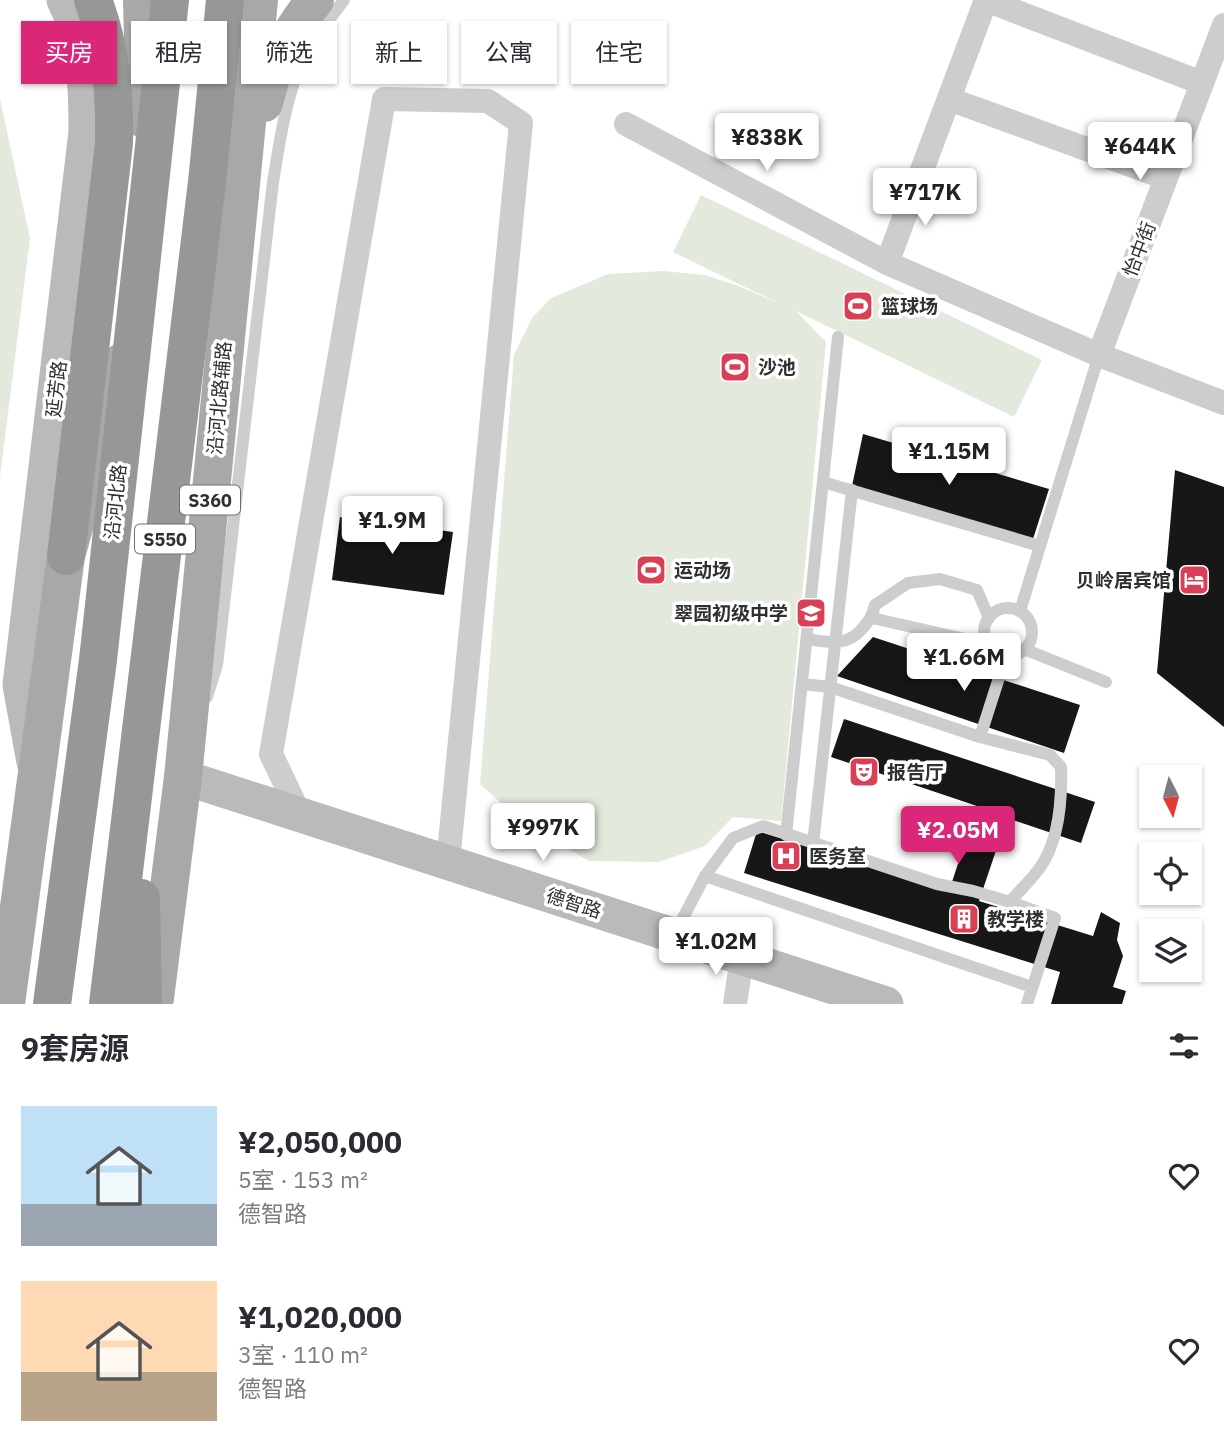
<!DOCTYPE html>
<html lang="zh">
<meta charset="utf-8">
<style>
body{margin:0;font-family:"IBM Plex Sans","Noto Sans SC",sans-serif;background:#f2f2f3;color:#2b2b33;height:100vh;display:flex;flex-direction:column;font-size:26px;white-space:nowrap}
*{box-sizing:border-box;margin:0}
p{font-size:23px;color:#7c7c81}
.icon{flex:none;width:38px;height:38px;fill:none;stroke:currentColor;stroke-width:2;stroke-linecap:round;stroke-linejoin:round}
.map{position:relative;height:1004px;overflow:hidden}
.drawer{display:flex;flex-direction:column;background:#fff;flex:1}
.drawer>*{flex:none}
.top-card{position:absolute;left:21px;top:21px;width:700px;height:63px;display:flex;gap:14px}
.needle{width:46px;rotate:174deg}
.tools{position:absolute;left:1139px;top:765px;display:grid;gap:14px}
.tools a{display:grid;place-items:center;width:63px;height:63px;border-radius:0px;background:#fff;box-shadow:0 2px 5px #0004;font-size:35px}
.price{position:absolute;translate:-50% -60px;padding:0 16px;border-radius:7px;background:#fff;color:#222;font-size:23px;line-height:46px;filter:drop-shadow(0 2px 4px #0008)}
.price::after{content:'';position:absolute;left:50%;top:42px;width:21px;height:16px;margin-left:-10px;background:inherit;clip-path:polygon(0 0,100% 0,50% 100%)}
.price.active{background:#db2777;color:#fff}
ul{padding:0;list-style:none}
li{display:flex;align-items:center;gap:21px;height:175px;padding:0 21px}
li span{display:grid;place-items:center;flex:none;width:196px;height:140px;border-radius:0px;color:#555}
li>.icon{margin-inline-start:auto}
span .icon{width:84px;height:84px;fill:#fffc;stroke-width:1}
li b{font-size:30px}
h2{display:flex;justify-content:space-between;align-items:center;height:84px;padding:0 21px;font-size:30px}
.chip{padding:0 24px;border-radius:0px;background:#fff;box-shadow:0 2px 5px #0004;font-size:24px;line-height:63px}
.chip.active{background:#db2777;color:#fff}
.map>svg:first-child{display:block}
.green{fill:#e4e9dd}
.building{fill:#171717}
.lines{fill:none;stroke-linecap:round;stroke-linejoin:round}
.lane{stroke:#cdcdcd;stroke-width:12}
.street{stroke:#cdcdcd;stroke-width:24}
.secondary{stroke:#bababa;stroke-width:35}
.primary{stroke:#a8a8a8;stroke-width:38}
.highway{stroke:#979797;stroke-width:38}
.labels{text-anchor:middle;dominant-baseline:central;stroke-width:7;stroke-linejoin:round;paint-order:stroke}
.shield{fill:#fff;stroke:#6e6e6e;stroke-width:2}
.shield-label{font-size:18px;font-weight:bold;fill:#303030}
.street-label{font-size:19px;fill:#303030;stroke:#fff}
.poi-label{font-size:19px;font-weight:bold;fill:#303030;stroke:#fff;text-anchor:start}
</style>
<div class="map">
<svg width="1224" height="1004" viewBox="0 0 1224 1004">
<rect width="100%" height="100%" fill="#fff"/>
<g class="green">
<polygon points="0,99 30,238 0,477"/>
<polygon points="701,195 1042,360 1014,417 796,311 826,342 781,821 733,817 705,846 659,862 589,861 523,823 480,784 514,355 532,318 551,298 608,274 664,271 705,275 736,285 780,304 673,252"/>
</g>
<g class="building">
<polygon points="863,434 1049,489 1033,539 852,486"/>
<polygon points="1175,470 1224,487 1224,727 1157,673"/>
<polygon points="340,517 453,532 444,595 332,580"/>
<polygon points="873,637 1080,705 1064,753 837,676"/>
<polygon points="844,719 1095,802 1081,843 1007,818 979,901 1093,936 1101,912 1120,923 1117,940 1123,956 1113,987 1126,991 1122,1004 1051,1004 1060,972 744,873 757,831 949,891 977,806 831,757"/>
</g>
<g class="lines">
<g class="lane">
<polyline points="823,482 1040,546"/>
<circle cx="1008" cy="632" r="24"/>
<polyline points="1020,611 1099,355"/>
<polyline points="872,618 987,644"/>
<path d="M 807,639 C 827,642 846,647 861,630 C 869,621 872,617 875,605 L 908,583 L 940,579 L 977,590 L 989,618"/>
<polyline points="1024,649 1106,682"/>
<polyline points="802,684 830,687 980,737"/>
<path d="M 207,697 L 217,665 L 273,182 C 279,146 284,109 297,74 C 307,47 327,23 344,0"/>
<polyline points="786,835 838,337"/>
<polyline points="813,844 852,490"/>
<polyline points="705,876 1032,987"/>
<polyline points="1010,902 1055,918 1027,1004"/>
<path d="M 674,935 L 705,876 L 733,838 L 763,826 L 937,884 L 973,891 L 1010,902 C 1019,891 1030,881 1039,869 C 1059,842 1062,799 1061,767 L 1050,755 L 980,737 L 1006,656"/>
</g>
<g class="street">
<polyline points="986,0 887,263 1099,355 1224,403"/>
<polyline points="986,0 1202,83"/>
<polyline points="949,99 1166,178"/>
<polyline points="626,124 887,263"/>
<polyline points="1099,355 1224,25"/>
<polyline points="300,815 271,754 384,99 488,101 521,123 448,862"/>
<polyline points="735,1004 742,957"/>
</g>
<g class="secondary">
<path d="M 34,762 L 20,685 L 86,132 C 86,87 85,41 64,0"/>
<polyline points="183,777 886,1004"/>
</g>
<g class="primary">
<polyline points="142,0 145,120"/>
<path d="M 264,103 C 274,61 288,34 315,0"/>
<polyline points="155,998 183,777 259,0"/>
<polyline points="6,1004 66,556 120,363"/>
</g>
<g class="highway">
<path d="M 66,556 L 114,143 C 115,93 111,47 93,0"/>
<polyline points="141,898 143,1004"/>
<polyline points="52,1004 98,660 170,0"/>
<polyline points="108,1004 207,182 225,0"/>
</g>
</g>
<defs>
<g id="stadium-square" transform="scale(1.575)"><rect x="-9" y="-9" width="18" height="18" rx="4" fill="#da4055" stroke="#fff"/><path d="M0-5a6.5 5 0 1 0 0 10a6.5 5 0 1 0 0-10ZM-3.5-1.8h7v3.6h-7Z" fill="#fff"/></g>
<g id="hotel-square" transform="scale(1.575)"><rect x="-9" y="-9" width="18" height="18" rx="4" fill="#da4055" stroke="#fff"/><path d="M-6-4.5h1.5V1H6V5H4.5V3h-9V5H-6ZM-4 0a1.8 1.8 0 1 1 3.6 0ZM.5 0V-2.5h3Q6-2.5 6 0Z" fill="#fff"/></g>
<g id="school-square" transform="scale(1.575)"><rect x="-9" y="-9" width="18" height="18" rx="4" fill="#da4055" stroke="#fff"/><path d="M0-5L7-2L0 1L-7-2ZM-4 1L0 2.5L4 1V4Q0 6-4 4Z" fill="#fff"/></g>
<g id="theatre-square" transform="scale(1.575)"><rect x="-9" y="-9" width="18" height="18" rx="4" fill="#da4055" stroke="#fff"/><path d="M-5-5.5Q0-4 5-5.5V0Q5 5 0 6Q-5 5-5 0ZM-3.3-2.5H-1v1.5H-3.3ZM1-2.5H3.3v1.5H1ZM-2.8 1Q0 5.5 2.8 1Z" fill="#fff"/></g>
<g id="hospital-square" transform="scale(1.575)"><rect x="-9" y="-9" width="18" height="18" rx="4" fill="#da4055" stroke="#fff"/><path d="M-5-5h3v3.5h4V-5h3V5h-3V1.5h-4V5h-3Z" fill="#fff"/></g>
<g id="building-square" transform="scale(1.575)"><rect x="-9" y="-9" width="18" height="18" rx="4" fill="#da4055" stroke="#fff"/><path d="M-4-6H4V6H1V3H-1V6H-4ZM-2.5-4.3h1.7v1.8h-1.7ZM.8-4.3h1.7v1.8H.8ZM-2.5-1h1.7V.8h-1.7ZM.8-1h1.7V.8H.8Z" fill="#fff"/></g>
</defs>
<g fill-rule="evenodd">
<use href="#stadium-square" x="858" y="306"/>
<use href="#stadium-square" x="735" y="367"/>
<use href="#stadium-square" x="651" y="570"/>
<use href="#hotel-square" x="1194" y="580"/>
<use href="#school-square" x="811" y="613"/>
<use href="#theatre-square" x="864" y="772"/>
<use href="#hospital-square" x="786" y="856"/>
<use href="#building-square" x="964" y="919"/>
</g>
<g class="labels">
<g class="shield">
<rect x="180" y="485.5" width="60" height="29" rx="5"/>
<rect x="135" y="524.5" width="60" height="29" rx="5"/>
</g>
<g class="shield-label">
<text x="210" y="500">S360</text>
<text x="165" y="539">S550</text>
</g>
<g class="street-label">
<text transform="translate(1139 249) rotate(-69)">怡中街</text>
<text transform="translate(56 389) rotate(-83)">延芳路</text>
<text transform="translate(219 398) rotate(-85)">沿河北路辅路</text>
<text transform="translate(115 502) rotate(-84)">沿河北路</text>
<text transform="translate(574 903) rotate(18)">德智路</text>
</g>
<g class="poi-label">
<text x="881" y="306">篮球场</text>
<text x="758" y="367">沙池</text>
<text x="674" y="570">运动场</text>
<text x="1171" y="580" text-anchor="end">贝岭居宾馆</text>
<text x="788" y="613" text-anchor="end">翠园初级中学</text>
<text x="887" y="772">报告厅</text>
<text x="809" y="856">医务室</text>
<text x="987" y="919">教学楼</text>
</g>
</g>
</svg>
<div class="tools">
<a><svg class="needle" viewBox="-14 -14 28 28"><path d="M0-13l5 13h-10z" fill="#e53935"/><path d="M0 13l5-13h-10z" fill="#7c7c81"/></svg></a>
<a><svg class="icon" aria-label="locate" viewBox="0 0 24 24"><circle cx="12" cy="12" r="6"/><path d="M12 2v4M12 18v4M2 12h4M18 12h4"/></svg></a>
<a><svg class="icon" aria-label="layers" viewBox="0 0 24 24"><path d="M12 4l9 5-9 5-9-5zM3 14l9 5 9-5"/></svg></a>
</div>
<b class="price" style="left:767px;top:173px">¥838K</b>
<b class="price" style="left:1140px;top:182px">¥644K</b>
<b class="price" style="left:925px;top:228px">¥717K</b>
<b class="price" style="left:949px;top:487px">¥1.15M</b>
<b class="price" style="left:392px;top:556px">¥1.9M</b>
<b class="price" style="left:964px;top:693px">¥1.66M</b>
<b class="price" style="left:543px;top:863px">¥997K</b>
<b class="price active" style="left:958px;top:866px">¥2.05M</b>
<b class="price" style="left:716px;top:977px">¥1.02M</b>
<div class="top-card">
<a class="chip active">买房</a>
<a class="chip">租房</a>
<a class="chip">筛选</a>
<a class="chip">新上</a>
<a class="chip">公寓</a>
<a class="chip">住宅</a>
</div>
</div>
<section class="drawer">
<h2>9套房源<svg class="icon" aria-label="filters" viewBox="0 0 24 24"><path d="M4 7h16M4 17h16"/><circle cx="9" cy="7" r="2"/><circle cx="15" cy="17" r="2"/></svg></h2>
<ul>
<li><span style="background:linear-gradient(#bfe0f5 70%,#9aa5b1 0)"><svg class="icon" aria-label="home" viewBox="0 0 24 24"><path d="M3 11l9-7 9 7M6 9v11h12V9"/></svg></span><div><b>¥2,050,000</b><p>5室 · 153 m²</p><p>德智路</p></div><svg class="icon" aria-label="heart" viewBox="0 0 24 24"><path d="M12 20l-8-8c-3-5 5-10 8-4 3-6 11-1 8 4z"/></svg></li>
<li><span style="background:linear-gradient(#ffd9b3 65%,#b9a48a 0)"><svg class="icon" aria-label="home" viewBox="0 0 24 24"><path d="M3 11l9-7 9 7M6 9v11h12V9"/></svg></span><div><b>¥1,020,000</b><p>3室 · 110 m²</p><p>德智路</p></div><svg class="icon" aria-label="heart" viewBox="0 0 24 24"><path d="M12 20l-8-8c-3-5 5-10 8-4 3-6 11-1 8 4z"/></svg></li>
</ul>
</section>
